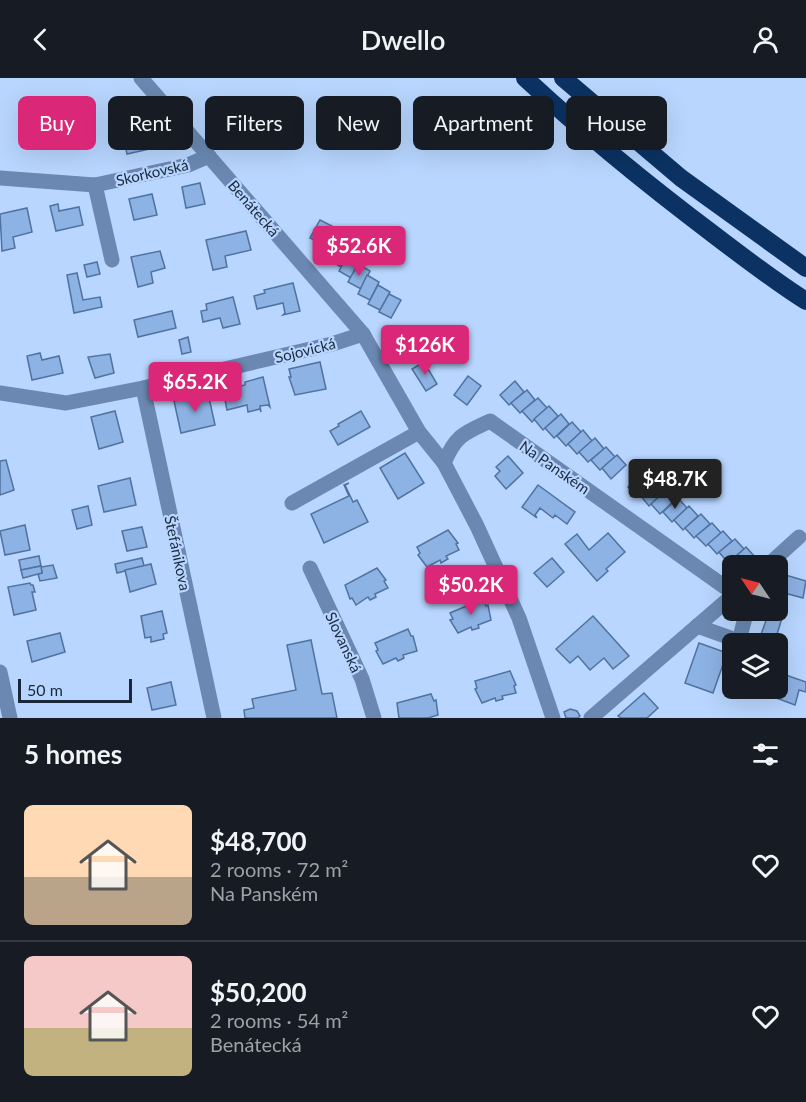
<!DOCTYPE html>
<meta charset="utf-8">
<style>
body{margin:0;font-family:Lato,sans-serif;background:#242831;color:#f1f3f6;height:100vh;display:flex;flex-direction:column;font-size:22px;white-space:nowrap}
*{box-sizing:border-box;margin:0}
p{font-size:20px;color:#9ea1a6}
.icon{flex:none;width:33px;height:33px;fill:none;stroke:currentColor;stroke-width:2;stroke-linecap:round;stroke-linejoin:round}
.map{position:relative;height:640px;overflow:hidden}
.panel{display:flex;flex-direction:column;background:#171b24;flex:1}
.panel>*{flex:none}
.guide{position:absolute;left:18px;top:18px;width:771px;height:54px;display:flex;gap:12px}
.needle{width:39px;rotate:305deg}
.fabs{position:absolute;left:722px;top:477px;display:grid;gap:12px}
.fabs a{display:grid;place-items:center;width:66px;height:66px;border-radius:9px;background:#171b24;box-shadow:0 6px 24px #0002;font-size:30px}
.scale{position:absolute;left:18px;bottom:15px;width:114px;box-sizing:border-box;padding-left:6px;border:3px solid #1a283c;border-top:0;font-size:16px;line-height:21px;white-space:nowrap;color:#1a283c;-webkit-text-stroke:4px #b8d6ff;paint-order:stroke}
.price{position:absolute;translate:-50% -51px;padding:0 14px;border-radius:6px;background:#db2777;color:#fff;font-size:20px;line-height:39px;filter:drop-shadow(0 2px 3px #0008)}
.price::after{content:'';position:absolute;left:50%;top:36px;width:18px;height:14px;margin-left:-9px;background:inherit;clip-path:polygon(0 0,100% 0,50% 100%)}
.price.current{background:#222;color:#fff}
ul{padding:0;list-style:none}
li{display:flex;align-items:center;gap:18px;height:150px;padding:0 24px}
li+li{border-top:2px solid #363941}
li span{display:grid;place-items:center;flex:none;width:168px;height:120px;border-radius:9px;color:#555}
li>.icon{margin-inline-start:auto}
span .icon{width:72px;height:72px;fill:#fffc;stroke-width:1}
li b{font-size:26px}
h2{display:flex;justify-content:space-between;align-items:center;height:72px;padding:0 24px;font-size:26px}
.pill{padding:0 21px;border-radius:9px;background:#171b24;box-shadow:0 6px 24px #0002;font-size:21px;line-height:54px}
.pill.current{background:#db2777;color:#fff}
header{display:flex;justify-content:space-between;align-items:center;height:78px;padding:0 24px;background:#171b24;font-size:27px;font-weight:600}
.map>svg:first-child{display:block}
.building{fill:#8db2e4;stroke:#5072a0;stroke-width:1.5}
.lines{fill:none;stroke-linecap:round;stroke-linejoin:round}
.minor{stroke:#6a88b1;stroke-width:15}
.highway{stroke:#0b3262;stroke-width:18}
.labels{text-anchor:middle;dominant-baseline:central;stroke-width:4.5;stroke-linejoin:round;paint-order:stroke}
.street-label{font-size:15px;fill:#1a283c;stroke:#b8d6ff}
</style>
<header><svg class="icon" aria-label="back" viewBox="0 0 24 24"><path d="M15 5l-7 7 7 7"/></svg>Dwello<svg class="icon" aria-label="person" viewBox="0 0 24 24"><circle cx="12" cy="8" r="4"/><path d="M4 21q1-7 8-7t8 7"/></svg></header>
<div class="map">
<svg width="806" height="640" viewBox="0 0 806 640">
<rect width="100%" height="100%" fill="#b8d6ff"/>
<g class="building">
<polygon points="133,49 134,54 149,51 154,70 127,76 125,67 117,69 114,53"/>
<polygon points="200,105 205,126 186,130 182,109"/>
<polygon points="152,116 157,137 134,142 129,121"/>
<polygon points="58,126 59,133 79,129 83,147 56,153 50,128"/>
<polygon points="27,130 32,154 13,159 15,170 2,173 0,136"/>
<polygon points="320,142 332,148 322,166 310,160"/>
<polygon points="246,153 251,172 225,178 227,189 213,192 206,162"/>
<polygon points="329,153 341,159 332,177 320,171"/>
<polygon points="339,164 351,170 341,189 329,182"/>
<polygon points="160,173 165,190 151,194 153,205 138,209 131,179"/>
<polygon points="348,175 360,181 351,200 339,193"/>
<polygon points="97,184 100,196 87,199 84,187"/>
<polygon points="358,186 370,193 361,211 348,204"/>
<polygon points="77,195 83,222 100,219 102,229 74,235 67,197"/>
<polygon points="367,197 379,204 370,222 358,216"/>
<polygon points="293,205 300,233 283,237 285,235 283,225 257,231 254,218 265,215 264,212"/>
<polygon points="378,207 390,214 380,232 368,226"/>
<polygon points="389,216 401,222 391,240 379,234"/>
<polygon points="233,219 240,246 223,250 220,240 203,244 201,233 207,232 206,226"/>
<polygon points="172,233 176,250 138,259 134,242"/>
<polygon points="188,259 191,274 182,276 179,262"/>
<polygon points="40,275 42,282 59,278 63,295 32,302 27,278"/>
<polygon points="110,276 114,295 95,300 88,279"/>
<polygon points="320,284 326,311 295,317 289,299 291,299 289,291"/>
<polygon points="424,284 437,306 426,313 412,291"/>
<polygon points="468,298 481,308 467,327 454,317"/>
<polygon points="263,299 270,329 268,327 260,328 261,334 260,331 248,334 247,327 227,332 223,312 245,307 245,304"/>
<polygon points="515,303 524,314 509,327 500,317"/>
<polygon points="527,312 535,322 520,335 511,325"/>
<polygon points="208,315 215,347 181,355 174,323"/>
<polygon points="538,320 547,330 532,344 522,333"/>
<polygon points="549,328 558,338 543,352 534,341"/>
<polygon points="115,333 123,364 99,371 91,339"/>
<polygon points="361,333 370,349 338,367 330,353 339,348 338,346"/>
<polygon points="561,336 569,346 554,360 545,350"/>
<polygon points="572,344 581,354 566,368 557,358"/>
<polygon points="583,352 592,363 577,376 568,366"/>
<polygon points="595,360 604,371 588,384 579,374"/>
<polygon points="606,369 615,379 600,392 591,382"/>
<polygon points="405,375 424,405 398,421 380,390"/>
<polygon points="617,377 626,387 611,401 602,390"/>
<polygon points="508,378 523,395 506,411 495,398 500,393 496,389"/>
<polygon points="6,382 14,412 0,417 0,383"/>
<polygon points="644,395 653,406 638,419 628,409"/>
<polygon points="130,400 136,427 104,434 98,408"/>
<polygon points="655,404 664,414 649,428 640,417"/>
<polygon points="349,405 345,407 353,424 357,422 368,444 324,465 311,436 349,418 344,407"/>
<polygon points="538,407 575,434 567,446 555,437 553,440 540,430 535,437 537,440 522,429"/>
<polygon points="666,412 675,422 660,436 651,426"/>
<polygon points="678,420 687,430 672,444 663,434"/>
<polygon points="88,428 92,447 77,451 72,432"/>
<polygon points="689,428 698,438 683,452 674,442"/>
<polygon points="701,436 710,446 694,460 685,450"/>
<polygon points="712,445 721,455 706,468 696,458"/>
<polygon points="25,447 30,472 5,477 0,453"/>
<polygon points="142,449 147,469 127,473 122,453"/>
<polygon points="448,452 458,465 456,466 459,472 446,478 448,481 441,485 440,482 427,489 418,477 420,475 417,469"/>
<polygon points="723,453 732,463 717,476 708,466"/>
<polygon points="608,455 625,474 606,491 608,493 597,503 565,466 577,456 589,472"/>
<polygon points="735,461 744,471 728,485 719,474"/>
<polygon points="746,469 755,479 746,488 735,488 731,483"/>
<polygon points="39,478 41,488 21,492 19,482"/>
<polygon points="142,480 144,488 117,495 115,486"/>
<polygon points="552,480 564,494 547,509 534,495"/>
<polygon points="151,486 156,506 130,514 125,492"/>
<polygon points="53,487 57,500 40,503 38,496 42,495 41,489"/>
<polygon points="41,488 42,495 23,500 21,492"/>
<polygon points="377,490 386,502 384,503 388,510 375,516 376,519 370,522 368,519 356,527 352,520 350,521 345,507"/>
<polygon points="782,496 806,503 803,520 777,513 779,513 781,505 779,505"/>
<polygon points="30,505 31,507 33,507 35,514 32,514 36,532 14,537 8,509"/>
<polygon points="483,521 486,528 488,527 491,542 478,547 479,550 472,552 471,549 458,555 450,542 453,541 450,535"/>
<polygon points="162,533 167,555 163,556 164,561 151,564 151,559 145,560 141,538"/>
<polygon points="768,537 782,540 774,566 759,562"/>
<polygon points="593,538 629,578 613,591 604,580 590,592 578,578 570,585 556,571"/>
<polygon points="408,551 411,558 413,558 417,573 403,577 404,580 398,583 396,580 383,586 376,573 378,572 375,565"/>
<polygon points="60,555 65,574 32,584 27,563"/>
<polygon points="311,562 322,616 332,615 337,640 245,640 244,632 254,630 252,621 296,612 287,567"/>
<polygon points="699,565 727,575 713,615 685,605"/>
<polygon points="510,593 516,607 514,608 516,615 502,618 503,621 496,623 495,620 482,625 475,611 477,610 475,603"/>
<polygon points="780,595 806,604 806,614 799,612 795,627 771,618 774,610 777,610"/>
<polygon points="171,604 176,627 152,632 147,610"/>
<polygon points="644,615 658,630 647,640 621,640 618,638"/>
<polygon points="431,616 434,623 436,622 438,637 428,640 399,640 397,625"/>
<polygon points="570,631 577,633 580,638 578,640 566,640 564,634"/>
</g>
<g class="lines">
<g class="minor">
<polyline points="141,0 363,256 419,354 444,385 477,448 519,540 553,640"/>
<polyline points="0,100 95,107 188,87 209,78"/>
<polyline points="95,107 112,182"/>
<polyline points="143,310 214,640"/>
<polyline points="0,315 66,325 143,310 332,266 363,256"/>
<path d="M 444,385 C 456,357 464,355 490,343 L 732,514"/>
<polyline points="292,425 419,354"/>
<polyline points="767,488 799,459"/>
<polyline points="310,490 362,601 374,640"/>
<polyline points="697,548 739,563 747,532"/>
<polyline points="0,594 10,640"/>
<polyline points="591,640 732,518"/>
</g>
<g class="highway">
<path d="M 525,0 C 584,55 648,107 713,156 C 743,179 773,202 806,223"/>
<polyline points="563,0 681,100 806,190"/>
</g>
</g>
<g class="labels">
<g class="street-label">
<text transform="translate(152 94) rotate(-13)">Skorkovská</text>
<text transform="translate(254 130) rotate(49)">Benátecká</text>
<text transform="translate(305 272) rotate(-14)">Sojovická</text>
<text transform="translate(555 389) rotate(35)">Na Panském</text>
<text transform="translate(178 475) rotate(78)">Štefánikova</text>
<text transform="translate(344 564) rotate(65)">Slovanská</text>
</g>
</g>
</svg>
<div class="fabs">
<a><svg class="needle" viewBox="-14 -14 28 28"><path d="M0-13l5 13h-10z" fill="#e53935"/><path d="M0 13l5-13h-10z" fill="#9ea1a6"/></svg></a>
<a><svg class="icon" aria-label="layers" viewBox="0 0 24 24"><path d="M12 4l9 5-9 5-9-5zM3 14l9 5 9-5"/></svg></a>
</div>
<div class="scale">50 m</div>
<b class="price" style="left:359px;top:199px">$52.6K</b>
<b class="price" style="left:425px;top:298px">$126K</b>
<b class="price" style="left:195px;top:335px">$65.2K</b>
<b class="price current" style="left:675px;top:432px">$48.7K</b>
<b class="price" style="left:471px;top:538px">$50.2K</b>
<div class="guide">
<a class="pill current">Buy</a>
<a class="pill">Rent</a>
<a class="pill">Filters</a>
<a class="pill">New</a>
<a class="pill">Apartment</a>
<a class="pill">House</a>
</div>
</div>
<section class="panel">
<h2>5 homes<svg class="icon" aria-label="filters" viewBox="0 0 24 24"><path d="M4 7h16M4 17h16"/><circle cx="9" cy="7" r="2"/><circle cx="15" cy="17" r="2"/></svg></h2>
<ul>
<li><span style="background:linear-gradient(#ffd9b3 60%,#b9a48a 0)"><svg class="icon" aria-label="home" viewBox="0 0 24 24"><path d="M3 11l9-7 9 7M6 9v11h12V9"/></svg></span><div><b>$48,700</b><p>2 rooms · 72 m²</p><p>Na Panském</p></div><svg class="icon" aria-label="heart" viewBox="0 0 24 24"><path d="M12 20l-8-8c-3-5 5-10 8-4 3-6 11-1 8 4z"/></svg></li>
<li><span style="background:linear-gradient(#f6c9c9 60%,#c2b280 0)"><svg class="icon" aria-label="home" viewBox="0 0 24 24"><path d="M3 11l9-7 9 7M6 9v11h12V9"/></svg></span><div><b>$50,200</b><p>2 rooms · 54 m²</p><p>Benátecká</p></div><svg class="icon" aria-label="heart" viewBox="0 0 24 24"><path d="M12 20l-8-8c-3-5 5-10 8-4 3-6 11-1 8 4z"/></svg></li>
</ul>
</section>
